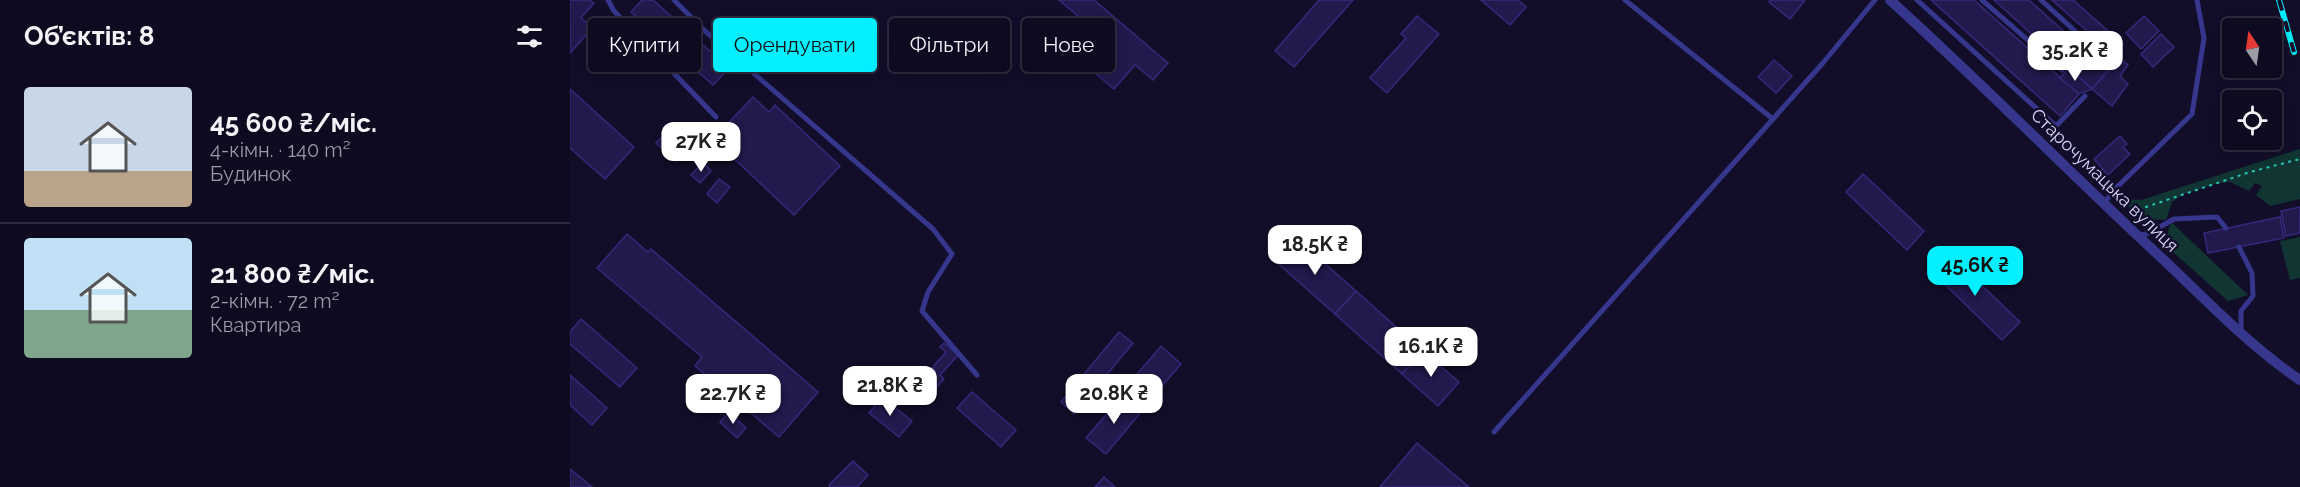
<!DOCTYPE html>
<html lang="uk">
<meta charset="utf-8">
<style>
body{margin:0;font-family:Raleway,sans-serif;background:#1c182d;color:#f1f3f6;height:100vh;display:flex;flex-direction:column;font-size:22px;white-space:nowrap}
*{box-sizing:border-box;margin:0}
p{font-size:20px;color:#9b9aa5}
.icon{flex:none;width:33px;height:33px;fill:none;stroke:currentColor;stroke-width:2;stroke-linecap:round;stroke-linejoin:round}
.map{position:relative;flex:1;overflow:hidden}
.details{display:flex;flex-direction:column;background:#0e0a20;width:570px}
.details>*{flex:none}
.top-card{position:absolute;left:18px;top:18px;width:570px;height:54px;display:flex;gap:12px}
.needle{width:39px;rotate:347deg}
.buttons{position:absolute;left:1652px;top:18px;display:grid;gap:12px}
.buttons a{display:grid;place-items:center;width:60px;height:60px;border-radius:6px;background:#0e0a20;box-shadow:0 3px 15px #0003,0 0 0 2px #2e2b3e;font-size:30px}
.price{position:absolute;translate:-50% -51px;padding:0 14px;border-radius:12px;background:#fff;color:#222;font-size:20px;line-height:39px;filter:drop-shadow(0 2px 3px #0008)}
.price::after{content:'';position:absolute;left:50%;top:36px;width:18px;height:14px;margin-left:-9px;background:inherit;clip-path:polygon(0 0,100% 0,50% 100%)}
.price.on{background:#04efff;color:#111}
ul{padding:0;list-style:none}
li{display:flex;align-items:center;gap:18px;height:150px;padding:0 24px}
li+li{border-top:2px solid #2e2b3e}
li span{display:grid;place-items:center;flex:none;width:168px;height:120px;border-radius:6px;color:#555}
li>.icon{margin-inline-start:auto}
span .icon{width:72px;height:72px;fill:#fffc;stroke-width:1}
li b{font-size:26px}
h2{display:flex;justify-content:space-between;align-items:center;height:72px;padding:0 24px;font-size:26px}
.tag{padding:0 21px;border-radius:6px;background:#0e0a20;box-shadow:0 3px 15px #0003,0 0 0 2px #2e2b3e;font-size:21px;line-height:54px}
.tag.on{background:#04efff;color:#111}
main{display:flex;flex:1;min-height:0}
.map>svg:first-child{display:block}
.green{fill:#113532}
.building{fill:#22194d;stroke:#36297b;stroke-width:1.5}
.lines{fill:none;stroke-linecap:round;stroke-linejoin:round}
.path{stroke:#26c4b5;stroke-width:2;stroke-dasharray:3 4.5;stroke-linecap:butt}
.lane{stroke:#36368d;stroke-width:5}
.street{stroke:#36368d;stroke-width:10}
.rail-casing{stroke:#04efff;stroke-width:6}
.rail{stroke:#120e2a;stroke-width:4;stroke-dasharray:11;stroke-linecap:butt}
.labels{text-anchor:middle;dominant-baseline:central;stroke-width:5;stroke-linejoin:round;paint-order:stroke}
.street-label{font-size:18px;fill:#dbd8ff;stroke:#120e2a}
</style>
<main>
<section class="details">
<h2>Об’єктів: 8<svg class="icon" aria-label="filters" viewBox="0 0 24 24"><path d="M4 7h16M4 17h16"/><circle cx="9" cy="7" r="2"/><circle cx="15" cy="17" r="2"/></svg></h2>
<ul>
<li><span style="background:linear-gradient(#c9d6e8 70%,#b9a48a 0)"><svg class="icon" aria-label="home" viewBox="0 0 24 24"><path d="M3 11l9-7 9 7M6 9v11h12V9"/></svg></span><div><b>45 600 ₴/міс.</b><p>4-кімн. · 140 m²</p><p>Будинок</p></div></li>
<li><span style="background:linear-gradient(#bfe0f5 60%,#7fa58c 0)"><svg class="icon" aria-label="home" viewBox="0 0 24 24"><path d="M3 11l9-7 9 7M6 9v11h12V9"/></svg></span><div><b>21 800 ₴/міс.</b><p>2-кімн. · 72 m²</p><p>Квартира</p></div></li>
</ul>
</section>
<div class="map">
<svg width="1730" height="487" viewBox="0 0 1730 487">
<rect width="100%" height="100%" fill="#120e2a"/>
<g class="green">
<polygon points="1730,149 1730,199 1700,206 1686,195 1692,186 1685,183 1679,191 1660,182 1645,184 1614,194 1602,202 1596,220 1570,219 1549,196 1553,194 1558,199 1571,200"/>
<polygon points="1601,222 1678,295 1658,301 1594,244"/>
<polygon points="1730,237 1730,278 1720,280 1710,241"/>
</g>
<g class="building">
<polygon points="0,0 20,0 24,3 11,18 23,27 0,53"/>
<polygon points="72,0 83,0 159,68 143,85 61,12"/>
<polygon points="489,0 524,0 598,63 583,80 565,65 544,89 525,73 546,48"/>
<polygon points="749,0 783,0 724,67 705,51"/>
<polygon points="911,0 948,0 956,7 940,25"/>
<polygon points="1200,0 1235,0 1220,19 1199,2"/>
<polygon points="1361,0 1404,0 1509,94 1490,116"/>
<polygon points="1424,0 1459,0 1538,71 1522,89"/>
<polygon points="1482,0 1503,0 1553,44 1544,55"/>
<polygon points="847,16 869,34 817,93 800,78 836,38 831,34"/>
<polygon points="1574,16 1589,31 1571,49 1556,33"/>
<polygon points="1591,34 1604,47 1583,67 1571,54"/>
<polygon points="1537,48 1558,65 1550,76 1558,84 1542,106 1522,89 1538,71 1526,60"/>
<polygon points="1204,60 1222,76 1206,93 1188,77"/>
<polygon points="1499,68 1522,89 1509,94 1490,78"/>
<polygon points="0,89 64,147 35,179 0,148"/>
<polygon points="183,97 199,112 205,105 270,166 224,215 159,154 164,149 148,134"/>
<polygon points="118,126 129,135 106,161 86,143 94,135 103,143"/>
<polygon points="1550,136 1557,144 1553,147 1560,154 1538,175 1524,159"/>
<polygon points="133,162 141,171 130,183 121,175"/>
<polygon points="1293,174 1354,231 1337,250 1276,192"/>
<polygon points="149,179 160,187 147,203 137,194"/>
<polygon points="1730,207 1730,233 1716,236 1711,211"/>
<polygon points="1710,217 1714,238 1638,253 1634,233"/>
<polygon points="57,234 78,252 81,249 248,392 209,437 125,366 132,357 27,268"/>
<polygon points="725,237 786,291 765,314 704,260"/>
<polygon points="1378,253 1450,322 1432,340 1361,271"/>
<polygon points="786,291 853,351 832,374 765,314"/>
<polygon points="11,319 67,368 50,387 0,344 0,332"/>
<polygon points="549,332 563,343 504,414 491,402"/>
<polygon points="374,343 388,355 370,375 374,379 366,388 358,380 366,371 362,368 376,352 370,347"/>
<polygon points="591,346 611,364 578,402 558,385"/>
<polygon points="853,351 889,382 868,406 832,374"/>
<polygon points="0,375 37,408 22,425 0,405"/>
<polygon points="402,392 446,430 431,447 387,408"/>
<polygon points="552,396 571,412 536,454 516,438"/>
<polygon points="312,397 342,421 329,437 299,413"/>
<polygon points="159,412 176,428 167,438 150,422"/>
<polygon points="847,443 899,487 810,487"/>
<polygon points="283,461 298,475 287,487 260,487 259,485"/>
<polygon points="0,469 22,487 0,487"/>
<polygon points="534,477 545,487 525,487"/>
</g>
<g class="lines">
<polyline class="path" points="1561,212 1680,172 1730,159"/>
<g class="lane">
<polyline points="38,0 44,11 146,117"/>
<polyline points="104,0 135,31 363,229 382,254 358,292 352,311 407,375"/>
<polyline points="1055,0 1203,119"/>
<polyline points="1347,0 1486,126 1515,96"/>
<polyline points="1412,0 1492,70"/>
<polyline points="1471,0 1528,52"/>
<polyline points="1534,203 1546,188 1622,114 1634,38 1627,0"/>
<polyline points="1569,236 1579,233 1604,219 1647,217 1656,228"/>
<polyline points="1669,247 1682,273 1683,296 1671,311 1671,332"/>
<polyline points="924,432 1252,64 1305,0"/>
</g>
<path class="street" d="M 1320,0 C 1415,86 1504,177 1597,263 C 1640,304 1681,347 1730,380"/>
<g class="rail-casing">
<polyline id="rail" points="1709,0 1724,52"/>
</g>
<use href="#rail" class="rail"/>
</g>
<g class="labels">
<g class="street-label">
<text transform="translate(1535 180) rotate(44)">Старочумацька вулиця</text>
</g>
</g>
</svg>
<div class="buttons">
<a><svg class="needle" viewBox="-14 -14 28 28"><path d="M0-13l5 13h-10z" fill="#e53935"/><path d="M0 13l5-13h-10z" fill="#9b9aa5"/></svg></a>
<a><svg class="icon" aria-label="locate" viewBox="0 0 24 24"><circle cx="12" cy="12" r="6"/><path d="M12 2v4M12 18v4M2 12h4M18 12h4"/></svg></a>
</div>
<b class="price" style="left:1505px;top:82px">35.2K ₴</b>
<b class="price" style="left:131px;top:173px">27K ₴</b>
<b class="price" style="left:745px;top:276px">18.5K ₴</b>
<b class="price on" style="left:1405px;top:297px">45.6K ₴</b>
<b class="price" style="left:861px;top:378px">16.1K ₴</b>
<b class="price" style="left:320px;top:417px">21.8K ₴</b>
<b class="price" style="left:163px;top:425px">22.7K ₴</b>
<b class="price" style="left:544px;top:425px">20.8K ₴</b>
<div class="top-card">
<a class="tag">Купити</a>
<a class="tag on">Орендувати</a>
<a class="tag">Фільтри</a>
<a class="tag">Нове</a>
</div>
</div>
</main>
